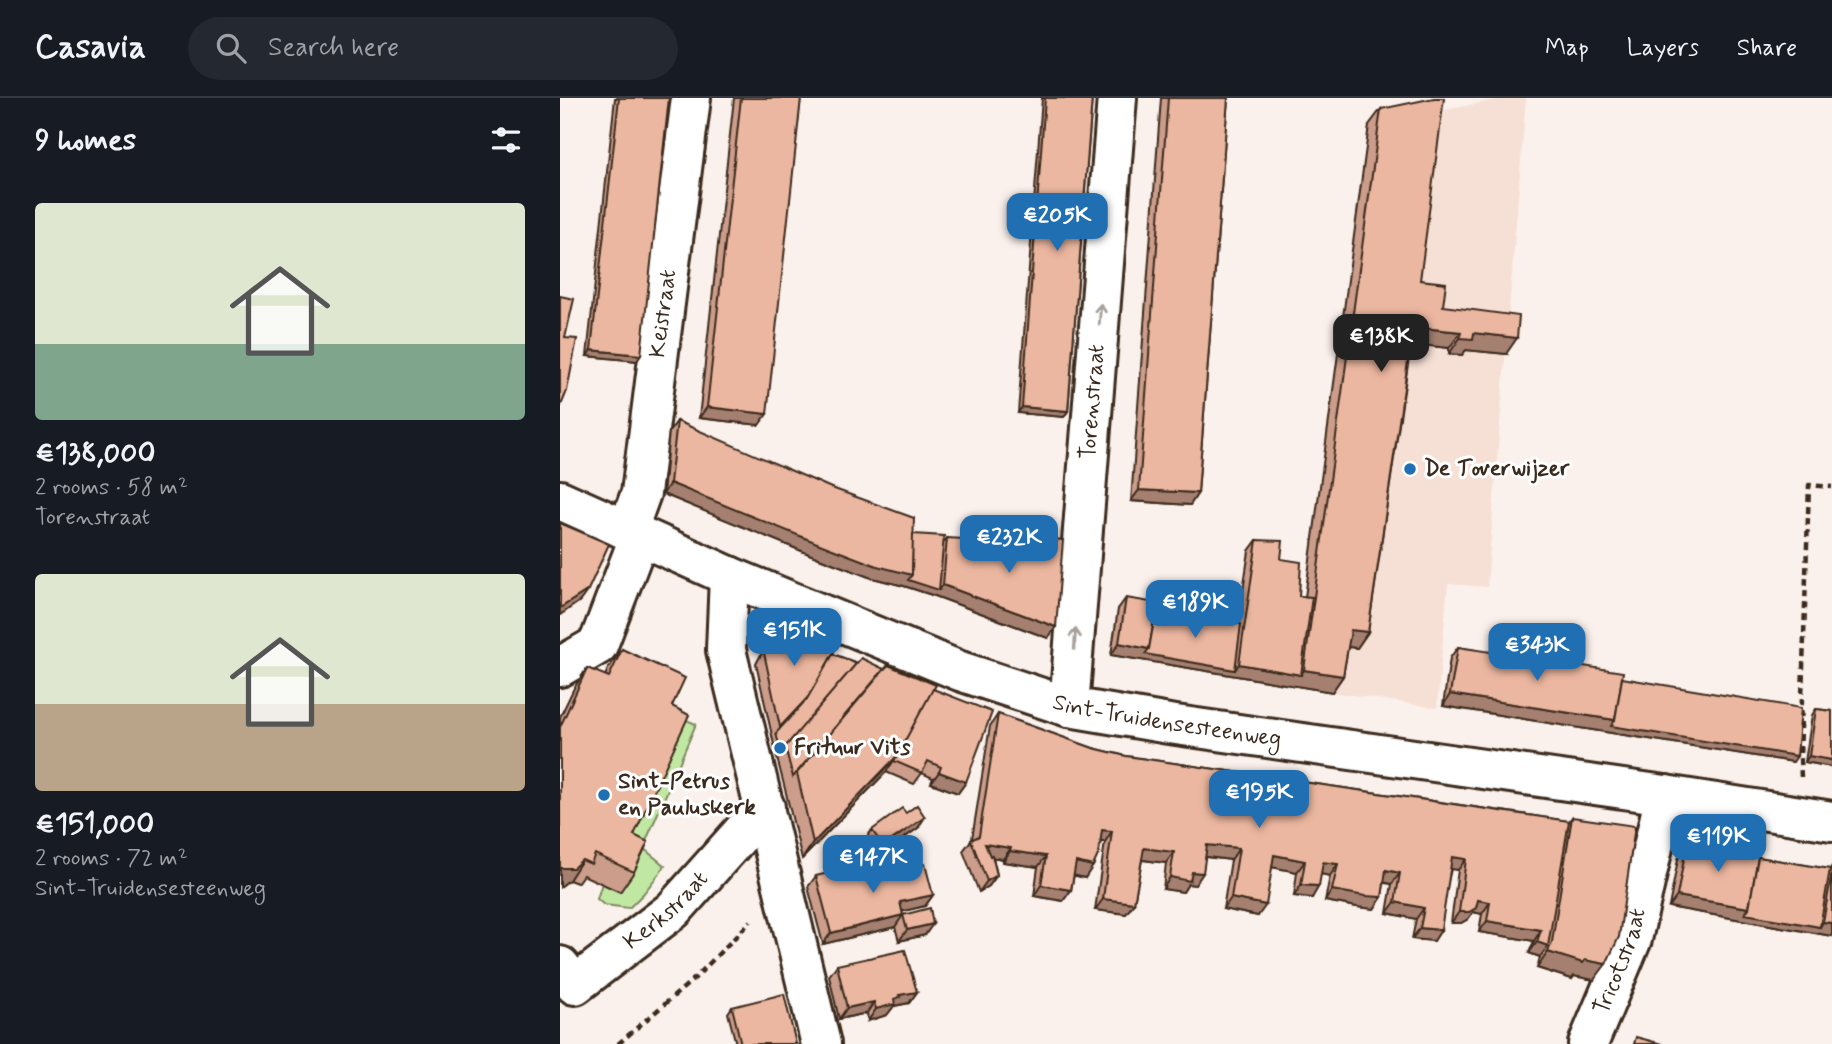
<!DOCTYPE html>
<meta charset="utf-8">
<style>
body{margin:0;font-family:Mynerve,sans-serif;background:#242831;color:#f1f3f6;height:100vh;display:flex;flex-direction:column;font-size:26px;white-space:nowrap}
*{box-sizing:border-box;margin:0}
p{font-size:23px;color:#9ea1a6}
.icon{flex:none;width:38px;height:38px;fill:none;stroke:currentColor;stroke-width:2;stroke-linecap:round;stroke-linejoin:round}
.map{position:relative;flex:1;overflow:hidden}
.drawer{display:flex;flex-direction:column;background:#171b24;width:560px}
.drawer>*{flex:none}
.price{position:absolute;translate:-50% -60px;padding:0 16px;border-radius:14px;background:#1f6fb2;color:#fff;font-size:23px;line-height:46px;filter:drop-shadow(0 2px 4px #0008)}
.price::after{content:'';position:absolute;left:50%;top:42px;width:21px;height:16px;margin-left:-10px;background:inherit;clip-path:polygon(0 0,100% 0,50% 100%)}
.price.selected{background:#222;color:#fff}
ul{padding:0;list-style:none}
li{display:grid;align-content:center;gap:14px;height:371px;padding:0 35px}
li span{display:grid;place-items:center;height:217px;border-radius:7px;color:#555}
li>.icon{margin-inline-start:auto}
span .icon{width:126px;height:126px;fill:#fffc;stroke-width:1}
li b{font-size:30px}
h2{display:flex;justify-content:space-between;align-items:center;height:84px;padding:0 35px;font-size:30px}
header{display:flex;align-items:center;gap:42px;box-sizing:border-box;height:98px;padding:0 35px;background:#171b24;border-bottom:2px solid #363941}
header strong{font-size:33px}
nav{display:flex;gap:38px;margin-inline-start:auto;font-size:24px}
.search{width:490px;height:63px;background:#242831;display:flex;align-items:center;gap:18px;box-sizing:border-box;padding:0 24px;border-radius:38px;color:#9ea1a6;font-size:26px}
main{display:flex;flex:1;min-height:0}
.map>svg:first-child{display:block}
.built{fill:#f6e0d5}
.green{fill:#c0e8a3;stroke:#7e8960;stroke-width:2}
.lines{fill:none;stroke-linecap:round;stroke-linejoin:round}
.street-casing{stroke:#3b2a1e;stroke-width:44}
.secondary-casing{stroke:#3b2a1e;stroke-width:44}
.path{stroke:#3b2a1e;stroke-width:4.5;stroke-dasharray:7 5;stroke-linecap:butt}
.street{stroke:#fff;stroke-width:38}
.secondary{stroke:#fff;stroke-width:38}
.wall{fill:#cb9d8a;stroke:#3b2a1e;stroke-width:2}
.shaded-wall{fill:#a58070;stroke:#3b2a1e;stroke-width:2}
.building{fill:#ecb7a0;stroke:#3b2a1e;stroke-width:2}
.oneway{stroke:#a79f9a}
.poi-dot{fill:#1f6fb2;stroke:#fff;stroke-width:2.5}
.labels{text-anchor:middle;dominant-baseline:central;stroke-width:6;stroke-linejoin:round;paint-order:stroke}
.street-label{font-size:23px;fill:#3b2a1e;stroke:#fff}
.poi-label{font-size:23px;font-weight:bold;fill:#3b2a1e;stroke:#fff;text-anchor:start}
</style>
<header>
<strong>Casavia</strong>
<div class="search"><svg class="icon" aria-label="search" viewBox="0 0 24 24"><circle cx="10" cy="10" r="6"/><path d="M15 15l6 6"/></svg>Search here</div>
<nav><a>Map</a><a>Layers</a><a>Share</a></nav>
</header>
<main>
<section class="drawer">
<h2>9 homes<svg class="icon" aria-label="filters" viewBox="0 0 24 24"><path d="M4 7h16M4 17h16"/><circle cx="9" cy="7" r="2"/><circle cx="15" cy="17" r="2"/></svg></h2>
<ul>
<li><span style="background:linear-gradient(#dfe7d0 65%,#7fa58c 0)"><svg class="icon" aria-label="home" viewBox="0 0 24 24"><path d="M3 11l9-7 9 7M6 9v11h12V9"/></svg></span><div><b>€138,000</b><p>2 rooms · 58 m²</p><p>Torenstraat</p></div></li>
<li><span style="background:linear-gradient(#dfe7d0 60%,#b9a48a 0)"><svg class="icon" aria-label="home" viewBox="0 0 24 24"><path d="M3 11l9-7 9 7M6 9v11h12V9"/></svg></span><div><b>€151,000</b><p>2 rooms · 72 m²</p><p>Sint-Truidensesteenweg</p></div></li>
</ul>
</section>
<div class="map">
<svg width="1272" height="946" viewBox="0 0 1272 946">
<rect width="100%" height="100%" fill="#fbf1ec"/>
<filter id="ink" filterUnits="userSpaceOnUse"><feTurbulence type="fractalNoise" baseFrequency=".0143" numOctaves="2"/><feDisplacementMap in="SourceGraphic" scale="14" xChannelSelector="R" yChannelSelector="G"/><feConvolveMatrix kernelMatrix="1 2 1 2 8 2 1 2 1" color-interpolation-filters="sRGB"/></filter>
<g filter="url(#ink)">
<polygon class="built" points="945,0 966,0 927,489 888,486 877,610 733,588 809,27"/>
<polygon class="green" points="105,613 136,626 83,750 105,768 83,796 69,810 44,807 37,801 42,785 60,757"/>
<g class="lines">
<g class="street-casing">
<g id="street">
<path id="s1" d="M 68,431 L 81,395 L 131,0"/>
<polyline points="169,478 166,552 261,946"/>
<polyline points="0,569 38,547 80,437"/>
<path id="s2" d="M 509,609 L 557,0"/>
<path id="s3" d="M 0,868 L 15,887 L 113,812 L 205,709"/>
<path id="s4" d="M 1028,946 L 1072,841 L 1105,697"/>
</g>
</g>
<g class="secondary-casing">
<g id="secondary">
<path id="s5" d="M 0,402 L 169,478 L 400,573 L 509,609 L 609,626 L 1105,697 L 1272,723"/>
</g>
</g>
<g class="path">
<polyline points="1241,679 1240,660 1249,387 1272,389"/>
<polyline points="58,946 135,880 191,823"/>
</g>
<use href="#street" class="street"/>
<use href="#secondary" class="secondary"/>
</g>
<g class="wall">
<polygon points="55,0 109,0 77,263 27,258"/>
<polygon points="174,0 241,0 199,327 139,320"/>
<polygon points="482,0 532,0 508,313 504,319 458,315"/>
<polygon points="601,0 668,0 638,395 630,407 571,403"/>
<polygon points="821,11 860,182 883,208 946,256 906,252 902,257 889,256 889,250 851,246 808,534 797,550 788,549 783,578 772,594 551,557 558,511 566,500 596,511 678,526 689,453 697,442 721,461 739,498 745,499 809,27"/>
<polygon points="117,323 353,436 383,445 387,440 423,451 450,454 450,449 458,438 488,540 375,498 344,488 309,479 254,458 103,396 109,334"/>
<polygon points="219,524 273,556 297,565 324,571 373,591 406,684 398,695 371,685 373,680 362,675 354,686 326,674 242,761 225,691 217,660 196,566 212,536"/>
<polygon points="898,549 1062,580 1233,664 883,608 890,560"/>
<polygon points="62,551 112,608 74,737 74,774 60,794 23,777 17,785 9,782 0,789 0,619 14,590 27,570 45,578 48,571"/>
<polygon points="1256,611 1272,613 1272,669 1245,664 1252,617"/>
<polygon points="438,616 533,650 566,658 1009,723 1012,719 1034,882 1014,878 1012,881 977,870 980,859 969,855 974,843 919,834 922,816 913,814 908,821 901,825 891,825 898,772 891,771 874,843 852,841 856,821 827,815 832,786 824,785 822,799 814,811 797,809 765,803 770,778 761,776 752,800 734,798 737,774 712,769 698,818 663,811 671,762 645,759 635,787 628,786 623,794 603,791 606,765 582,762 574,805 566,816 535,812 545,744 541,744 525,780 514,777 511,792 503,803 474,798 478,769 443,764 443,761 433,759 437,777 429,788 419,794 403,753 412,741 430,628"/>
<polygon points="358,730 316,760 304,743 312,732"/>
<polygon points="1126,750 1198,759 1270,771 1272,768 1272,838 1109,809 1118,761"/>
<polygon points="334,775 373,797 365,808 342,813 343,817 365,837 339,843 335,829 263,846 248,789 256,778"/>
<polygon points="277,867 357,894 349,905 334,908 327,917 308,923 307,915 279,921 269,878"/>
<polygon points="172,909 236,946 176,946 168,915"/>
</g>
<g class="shaded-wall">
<polygon points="853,229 901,234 889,250 842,245"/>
<polygon points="914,235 957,240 946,256 906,252 902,257 889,256 900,240"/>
<polygon points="31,252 81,257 77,263 27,258"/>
<polygon points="147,309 207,316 199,327 139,320"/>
<polygon points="462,309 508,313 504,319 458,315"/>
<polygon points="110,385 352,477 379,492 383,487 496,529 488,540 375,498 344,488 309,479 254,458 103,396"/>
<polygon points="579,392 638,395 630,407 571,403"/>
<polygon points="28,492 20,503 0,517 0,510"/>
<polygon points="791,532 808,534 797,550 780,548"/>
<polygon points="559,545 589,551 675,572 679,566 741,577 744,572 783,578 772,594 551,557"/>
<polygon points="890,596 1055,622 1237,658 1233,664 883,608"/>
<polygon points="337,658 326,674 242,761 253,745"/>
<polygon points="1249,658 1272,662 1272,669 1245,664"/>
<polygon points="379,674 406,684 398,695 371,685"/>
<polygon points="365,719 358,730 316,760 323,748"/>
<polygon points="542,732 552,733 545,744 534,744"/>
<polygon points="425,746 451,750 443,761 417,757"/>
<polygon points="647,747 679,750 671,762 639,758"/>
<polygon points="584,750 614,754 606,765 576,761"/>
<polygon points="450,753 486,758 478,769 443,764"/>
<polygon points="714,757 745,763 737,774 706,768"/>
<polygon points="892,759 906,761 898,772 885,770"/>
<polygon points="22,762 9,782 0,789 0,770"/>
<polygon points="516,764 533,768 525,780 508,776"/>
<polygon points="763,764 778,766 770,778 755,775"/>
<polygon points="826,772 840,775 832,786 818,783"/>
<polygon points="632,774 643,775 635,787 628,786 623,794 603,791 610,779"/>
<polygon points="437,777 429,788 419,794 427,783"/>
<polygon points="481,787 511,792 503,803 474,798"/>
<polygon points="741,787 759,788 752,800 734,798"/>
<polygon points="772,792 822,799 814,811 797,809 765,803"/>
<polygon points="373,797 365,808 332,816 340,804"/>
<polygon points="1117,798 1189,810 1260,829 1263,824 1272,825 1272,838 1109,809"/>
<polygon points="671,800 706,807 698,818 663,811"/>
<polygon points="543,801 574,805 566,816 535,812"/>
<polygon points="918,802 930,804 922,816 913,814 908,821 901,825 891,825 899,814"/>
<polygon points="835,804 864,810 856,821 827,815"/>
<polygon points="343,817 335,829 263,846 271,835"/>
<polygon points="927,823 981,832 974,843 919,834"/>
<polygon points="373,826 365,837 339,843 347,832"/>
<polygon points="860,830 881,832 874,843 852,841"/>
<polygon points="977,844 988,848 980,859 969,855"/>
<polygon points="988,854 1046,866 1034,882 1014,878 1012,881 977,870"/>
<polygon points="357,894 349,905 334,908 327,917 308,923 316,911 339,897"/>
<polygon points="314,904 307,915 279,921 287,910"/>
</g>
<g class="building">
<polygon points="59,0 109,0 81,257 31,252"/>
<polygon points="181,0 241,0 207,316 147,309"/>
<polygon points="485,0 532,0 508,313 462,309"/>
<polygon points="608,0 668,0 638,395 579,392"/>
<polygon points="874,0 884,0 860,182 886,185 883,208 959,218 957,240 914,235 913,241 900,240 901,234 853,229 808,534 791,532 783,578 744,572 821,11"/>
<polygon points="0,198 14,201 5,240 17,241 7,293 0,310"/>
<polygon points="117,323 269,389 354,420 352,477 317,468 262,447 110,385"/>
<polygon points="0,425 49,446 28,492 0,510"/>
<polygon points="353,436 384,438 379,492 348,482 352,477"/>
<polygon points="458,438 503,442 496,529 383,487 387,440 423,442 423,451 457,455"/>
<polygon points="697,442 723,443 721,461 741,464 739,498 752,499 741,577 679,566"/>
<polygon points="566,500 597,505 589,551 559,545"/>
<polygon points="596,511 681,526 675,572 585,556 589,551"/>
<polygon points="219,524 276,550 251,596 220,629 204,555"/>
<polygon points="898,549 1063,574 1055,622 890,596"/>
<polygon points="62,551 125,580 112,608 129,617 74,737 88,744 74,774 35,756 31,766 22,762 13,770 0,770 0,629 27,570 49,579"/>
<polygon points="273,556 297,565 221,655 216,635 247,601"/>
<polygon points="301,560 324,571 233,679 225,649"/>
<polygon points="328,567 376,587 337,658 253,745 237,675"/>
<polygon points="1062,580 1241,610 1237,658 1051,628 1055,622"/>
<polygon points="373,591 432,614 406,684 379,674 381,669 368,663 362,675 334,663"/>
<polygon points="1256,611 1272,613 1272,662 1249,658"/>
<polygon points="438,616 533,650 566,658 1009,723 988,848 977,844 981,832 927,823 930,804 918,802 916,810 909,814 899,814 906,761 892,759 881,832 860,830 864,810 835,804 840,775 826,772 822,799 805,798 772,792 778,766 763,764 759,788 741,787 745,763 714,757 706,807 671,800 679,750 647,747 643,775 632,774 630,783 610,779 614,754 584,750 574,805 543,801 552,733 542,732 539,755 533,768 516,764 511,792 481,787 486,758 450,753 451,750 425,746 430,758 432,757 437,777 427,783 411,742 419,738"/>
<polygon points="357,707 365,719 323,748 312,732 342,710 346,715"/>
<polygon points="1012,719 1075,728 1059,839 1046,866 1025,862 1023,865 988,854 992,844"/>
<polygon points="1137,743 1199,753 1189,810 1117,798 1126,750"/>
<polygon points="1198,759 1270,771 1260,829 1185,816 1189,810"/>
<polygon points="329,760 334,775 365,766 373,797 340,804 343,817 370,810 373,826 347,832 343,817 271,835 256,778"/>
<polygon points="1272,775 1272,825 1263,824"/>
<polygon points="345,852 357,894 339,897 340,899 334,901 335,906 316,911 314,904 287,910 277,867"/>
<polygon points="224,896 236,946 181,946 172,909"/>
<polygon points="1076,939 1102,946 1074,946"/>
</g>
<defs><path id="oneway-shaft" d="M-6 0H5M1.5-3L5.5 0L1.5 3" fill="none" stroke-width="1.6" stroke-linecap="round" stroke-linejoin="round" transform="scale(1.75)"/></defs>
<g class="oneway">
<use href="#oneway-shaft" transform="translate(540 216) rotate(-86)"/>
<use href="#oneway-shaft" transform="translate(515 541) rotate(-86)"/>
</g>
</g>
<g class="poi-dot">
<circle cx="850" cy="371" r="7"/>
<circle cx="220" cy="650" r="7"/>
<circle cx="44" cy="697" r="7"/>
</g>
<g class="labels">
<g class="street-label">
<text stroke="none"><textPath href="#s1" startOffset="219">Keistraat</textPath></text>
<text stroke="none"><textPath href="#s2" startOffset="306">Torenstraat</textPath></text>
<text stroke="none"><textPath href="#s5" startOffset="649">Sint-Truidensesteenweg</textPath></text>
<text stroke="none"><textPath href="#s3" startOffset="142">Kerkstraat</textPath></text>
<text stroke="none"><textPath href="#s4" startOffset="89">Tricotstraat</textPath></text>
</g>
<g class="poi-label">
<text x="864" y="371">De Toverwijzer</text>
<text x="234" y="650">Frituur Vits</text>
<text x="58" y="684">Sint-Petrus<tspan x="58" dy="26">en Pauluskerk</tspan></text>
</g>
</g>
</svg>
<b class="price" style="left:497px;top:155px">€205K</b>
<b class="price selected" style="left:821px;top:276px">€138K</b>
<b class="price" style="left:449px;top:477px">€232K</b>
<b class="price" style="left:635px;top:542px">€189K</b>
<b class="price" style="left:234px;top:570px">€151K</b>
<b class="price" style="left:977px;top:585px">€343K</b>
<b class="price" style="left:699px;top:732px">€195K</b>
<b class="price" style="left:1158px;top:776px">€119K</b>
<b class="price" style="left:313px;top:797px">€147K</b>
</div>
</main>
